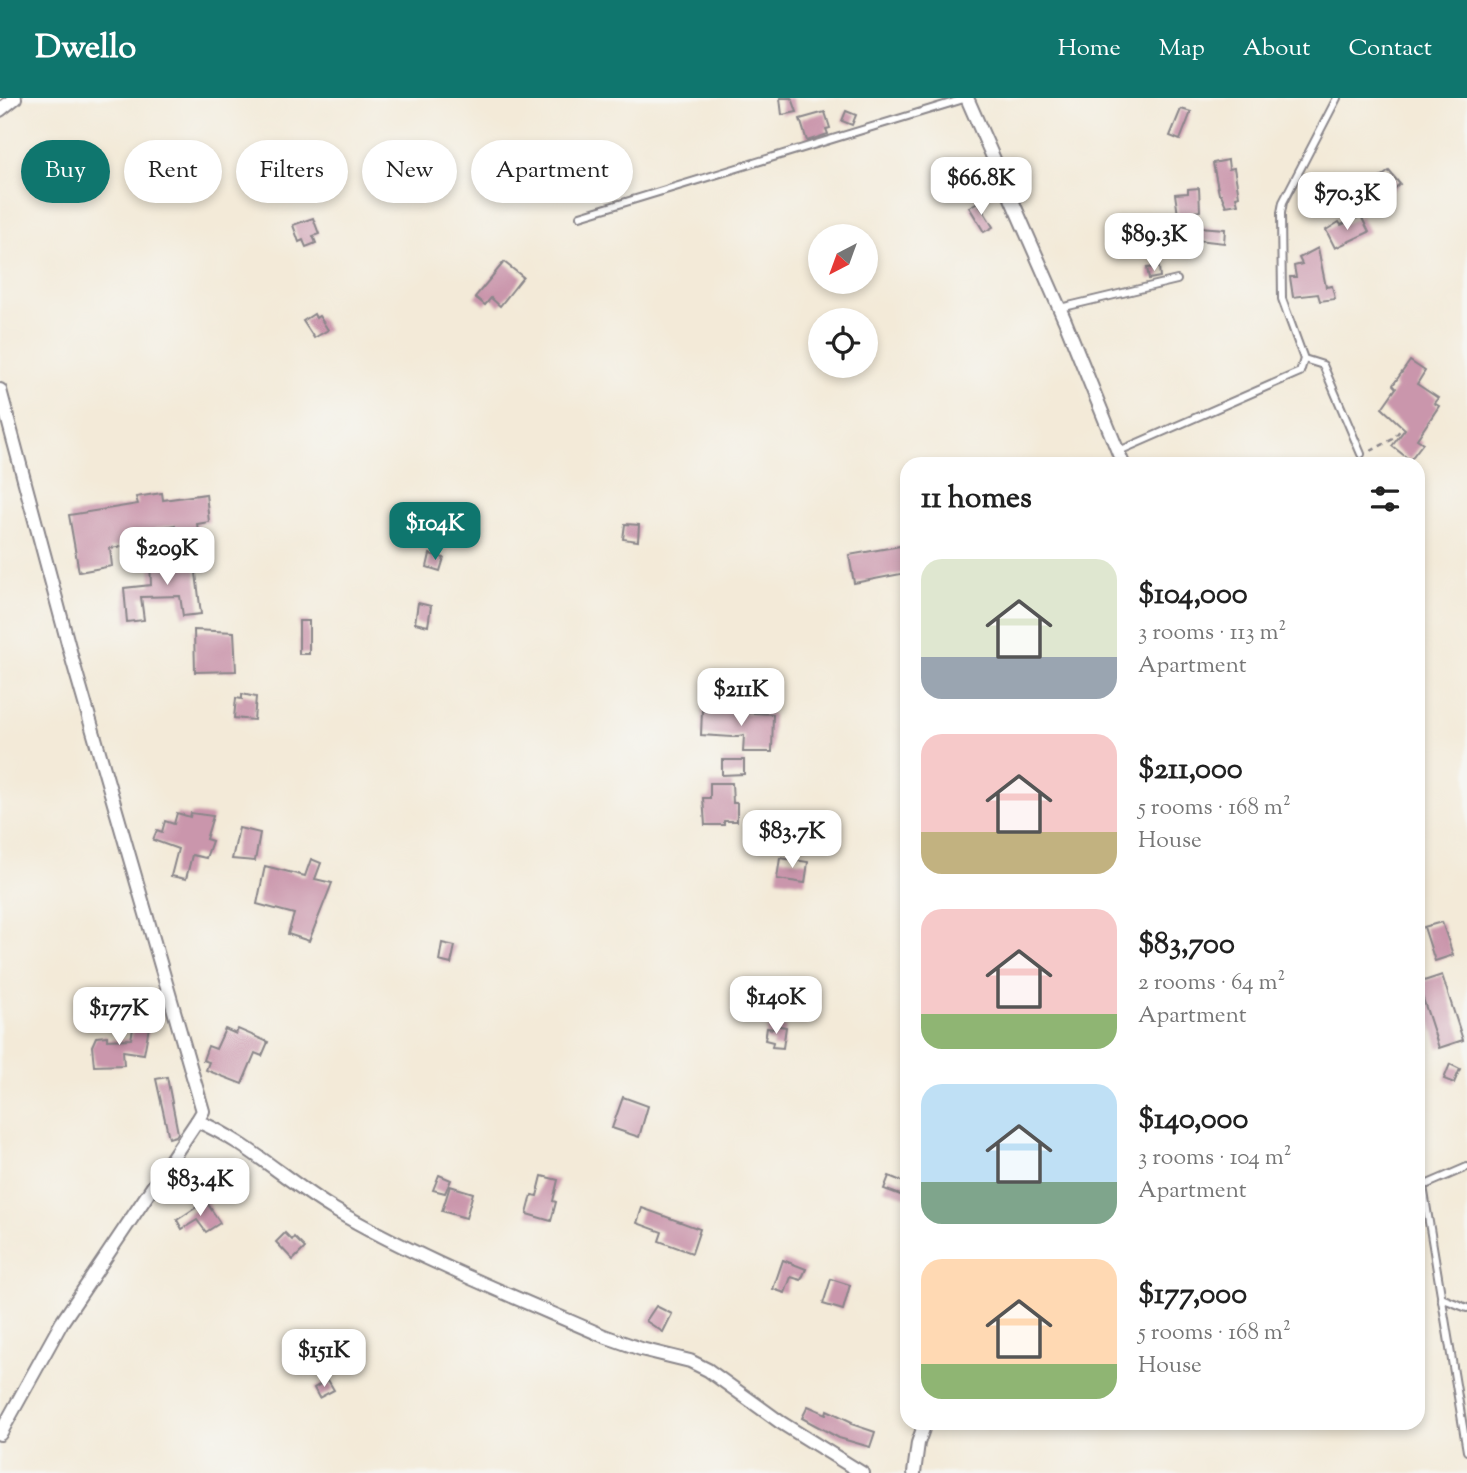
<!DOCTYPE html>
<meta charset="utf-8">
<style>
body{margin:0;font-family:"Sorts Mill Goudy",serif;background:#f6f6f6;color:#222;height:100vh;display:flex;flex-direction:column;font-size:26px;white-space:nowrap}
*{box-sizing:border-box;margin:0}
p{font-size:23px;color:#767676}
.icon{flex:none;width:38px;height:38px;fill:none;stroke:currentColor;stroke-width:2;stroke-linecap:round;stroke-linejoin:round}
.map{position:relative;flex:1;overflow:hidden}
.sheet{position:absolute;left:900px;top:359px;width:525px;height:973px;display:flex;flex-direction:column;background:#fff;border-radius:21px;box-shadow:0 4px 10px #0003}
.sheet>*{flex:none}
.guide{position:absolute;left:21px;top:42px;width:665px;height:63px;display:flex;gap:14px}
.needle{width:46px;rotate:221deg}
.buttons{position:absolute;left:808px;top:126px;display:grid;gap:14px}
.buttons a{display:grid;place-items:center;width:70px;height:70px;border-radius:50%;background:#fff;box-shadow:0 4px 10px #0003;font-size:35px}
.price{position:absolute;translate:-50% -60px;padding:0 16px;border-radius:14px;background:#fff;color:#222;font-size:23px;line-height:46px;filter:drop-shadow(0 2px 4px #0008)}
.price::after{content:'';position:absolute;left:50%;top:42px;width:21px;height:16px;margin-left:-10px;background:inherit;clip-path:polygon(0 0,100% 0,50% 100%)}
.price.current{background:#0f766e;color:#fff}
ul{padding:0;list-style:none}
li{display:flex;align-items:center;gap:21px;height:175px;padding:0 21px}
li span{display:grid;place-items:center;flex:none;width:196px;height:140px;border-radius:21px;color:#555}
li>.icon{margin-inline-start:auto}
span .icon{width:84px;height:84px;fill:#fffc;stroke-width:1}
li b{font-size:30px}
h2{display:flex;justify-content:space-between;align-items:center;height:84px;padding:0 21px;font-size:30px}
.pill{padding:0 24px;border-radius:32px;background:#fff;box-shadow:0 4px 10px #0003;font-size:24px;line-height:63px}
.pill.current{background:#0f766e;color:#fff}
header{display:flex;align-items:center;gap:42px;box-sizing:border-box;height:98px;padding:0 35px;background:#0f766e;color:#fff}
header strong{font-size:33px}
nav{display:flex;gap:38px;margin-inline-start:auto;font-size:24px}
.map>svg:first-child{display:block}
.building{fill:#ca96ac}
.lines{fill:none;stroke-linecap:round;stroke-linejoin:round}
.lane-casing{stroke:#8a868a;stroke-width:10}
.street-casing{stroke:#8a868a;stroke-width:16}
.path{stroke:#8a868a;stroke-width:2.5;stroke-dasharray:5 5;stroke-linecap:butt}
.lane{stroke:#fff;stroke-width:6}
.street{stroke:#fff;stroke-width:12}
</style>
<header>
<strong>Dwello</strong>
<nav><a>Home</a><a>Map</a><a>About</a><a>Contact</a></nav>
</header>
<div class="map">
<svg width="1467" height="1375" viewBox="0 0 1467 1375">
<rect width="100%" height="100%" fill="#f6f6f2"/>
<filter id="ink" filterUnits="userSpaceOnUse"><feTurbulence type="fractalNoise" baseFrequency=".0143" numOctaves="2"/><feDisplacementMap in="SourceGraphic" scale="14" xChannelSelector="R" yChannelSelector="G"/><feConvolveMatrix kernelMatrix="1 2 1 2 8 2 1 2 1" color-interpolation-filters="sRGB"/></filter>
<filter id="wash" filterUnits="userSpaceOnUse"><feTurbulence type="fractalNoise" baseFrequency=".00686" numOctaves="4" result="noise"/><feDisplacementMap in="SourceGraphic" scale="28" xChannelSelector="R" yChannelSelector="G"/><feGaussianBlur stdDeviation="1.57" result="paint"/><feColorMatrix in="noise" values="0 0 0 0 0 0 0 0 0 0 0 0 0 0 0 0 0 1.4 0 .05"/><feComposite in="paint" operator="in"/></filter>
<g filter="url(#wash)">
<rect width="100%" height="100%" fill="#f3ead8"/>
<g id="blocks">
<g class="building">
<polygon points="780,0 792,0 797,14 782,17"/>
<polygon points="1181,11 1191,14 1180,42 1170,38"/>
<polygon points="846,13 856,17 852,27 842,23"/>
<polygon points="825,14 830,30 826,31 828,36 807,43 800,21"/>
<polygon points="1228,62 1229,71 1234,70 1239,98 1236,99 1238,106 1226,108 1221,96 1219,96 1213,65"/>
<polygon points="1389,73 1400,86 1383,100 1372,86"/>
<polygon points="1199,90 1200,113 1178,117 1175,96 1188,95 1188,91"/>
<polygon points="978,104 993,129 984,134 969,109"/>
<polygon points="1361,118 1369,134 1335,150 1326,132 1339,124 1341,127"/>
<polygon points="313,120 319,136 313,138 316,145 306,149 303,142 299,144 293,127"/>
<polygon points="1170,127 1225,131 1224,145 1197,142 1198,147 1172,149"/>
<polygon points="1318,150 1326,189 1332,188 1335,201 1320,203 1318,196 1293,199 1290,179 1296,179 1294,168 1302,166 1299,160"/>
<polygon points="504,164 523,179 500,208 491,200 485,207 475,199"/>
<polygon points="1159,169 1160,179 1149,181 1147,170"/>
<polygon points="314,216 316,220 319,218 328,232 314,240 303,223"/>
<polygon points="1410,263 1425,273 1417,286 1438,300 1434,305 1439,308 1417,341 1423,345 1410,362 1392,348 1405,331 1382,310 1396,290 1393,287"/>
<polygon points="162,395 163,402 206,396 209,424 197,426 199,437 177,440 175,427 154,431 155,443 110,450 112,468 79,474 69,417 138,406 136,399"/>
<polygon points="625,426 639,427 638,443 623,441"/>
<polygon points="906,447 906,475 854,485 849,457"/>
<polygon points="430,456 444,460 440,473 427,469"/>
<polygon points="194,459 201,516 183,518 180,498 141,499 144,522 127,524 124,490 151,487 150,463"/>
<polygon points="418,505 431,508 428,528 415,525"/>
<rect x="299" y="523" width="10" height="33"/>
<polygon points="194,532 234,534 236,573 195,574"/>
<polygon points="242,596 256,599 254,622 234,620 236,600 242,601"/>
<polygon points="702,612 773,616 772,654 743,654 744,637 732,639 701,637"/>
<polygon points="722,662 744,662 744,676 722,677"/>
<polygon points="710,685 732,685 733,705 737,705 737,723 724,723 724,727 705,727 703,700 710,700"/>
<polygon points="177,715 190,719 191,715 213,718 206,741 212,743 206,760 192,757 186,781 171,778 178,751 153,742 157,732 162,734 165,723 174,726"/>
<polygon points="239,730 260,735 255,763 232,761"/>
<polygon points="780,760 808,764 805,785 777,781"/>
<polygon points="311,761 321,765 315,781 332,785 309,843 288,836 294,816 257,806 265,768 305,778"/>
<polygon points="1442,824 1453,857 1435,863 1424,829"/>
<polygon points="442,845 455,848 451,866 439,863"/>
<polygon points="1442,877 1463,942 1439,950 1418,885"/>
<polygon points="134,926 149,929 144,956 123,953 124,967 94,968 92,948 96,939 107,938 107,942 131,941"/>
<polygon points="774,927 786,929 783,950 772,949 773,944 765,942 767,930 774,931"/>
<polygon points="225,931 236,936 238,931 268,944 262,958 255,955 242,986 206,972 209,964 203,962 208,948 216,951"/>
<polygon points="1450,966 1460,971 1454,985 1444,981"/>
<polygon points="167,979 178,1035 176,1038 169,1040 156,981"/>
<polygon points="623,999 648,1008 639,1039 612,1030"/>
<polygon points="439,1077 451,1082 445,1095 433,1092"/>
<polygon points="542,1078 558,1082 553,1103 556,1104 551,1123 527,1116 532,1097 537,1098"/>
<polygon points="889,1078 906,1085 906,1099 884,1091"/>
<polygon points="450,1088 473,1095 466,1120 442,1113"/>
<polygon points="206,1103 220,1125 206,1134 197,1122 182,1131 177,1122"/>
<polygon points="642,1110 700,1131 692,1155 659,1143 662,1134 637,1125"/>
<polygon points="285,1135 292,1142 294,1139 305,1150 293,1162 276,1144"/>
<polygon points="783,1162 806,1171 801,1182 791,1179 785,1195 773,1191"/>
<polygon points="831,1181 850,1187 843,1212 823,1206"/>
<polygon points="656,1208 672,1216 663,1234 646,1223"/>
<polygon points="328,1282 334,1292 319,1300 314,1290"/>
<polygon points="808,1308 826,1316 827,1312 852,1324 851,1326 875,1334 870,1349 839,1340 802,1320"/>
</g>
</g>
</g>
<g filter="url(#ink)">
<use href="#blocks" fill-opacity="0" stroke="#8a868a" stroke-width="2"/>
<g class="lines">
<g class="lane-casing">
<g id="lane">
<polyline points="1337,0 1283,104 1281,115 1282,201 1304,261 1323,267 1361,356"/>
<polyline points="580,118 967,0"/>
<polyline points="1060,210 1177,182"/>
<polyline points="1119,353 1300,274 1304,261"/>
<polyline points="1418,1086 1423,1088 1467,1069"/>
<polyline points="1423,1088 1467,1353"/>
<polyline points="1441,1200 1467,1210"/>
</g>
</g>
<g class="street-casing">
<g id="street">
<polyline points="967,0 1065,223 1123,366"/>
<polyline points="0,12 15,0"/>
<path d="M 0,292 L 73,564 L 203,1013 L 197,1023 C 248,1044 287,1084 335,1112 C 419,1161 515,1199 604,1238 L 641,1251 L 690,1263 L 708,1272 L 780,1324 L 862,1375"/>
<polyline points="0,1336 62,1224 197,1023"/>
<polyline points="914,1375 918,1345 925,1325"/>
</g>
</g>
<polyline class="path" points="1371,353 1393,341 1402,330"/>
<use href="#lane" class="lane"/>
<use href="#street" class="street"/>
</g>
</g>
</svg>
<div class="buttons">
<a><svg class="needle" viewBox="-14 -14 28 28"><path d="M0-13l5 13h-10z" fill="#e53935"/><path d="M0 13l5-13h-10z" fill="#767676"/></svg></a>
<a><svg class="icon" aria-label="locate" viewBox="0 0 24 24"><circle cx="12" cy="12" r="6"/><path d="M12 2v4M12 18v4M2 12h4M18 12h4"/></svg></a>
</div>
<b class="price" style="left:981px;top:119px">$66.8K</b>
<b class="price" style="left:1347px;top:134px">$70.3K</b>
<b class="price" style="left:1154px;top:175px">$89.3K</b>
<b class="price current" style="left:435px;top:464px">$104K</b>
<b class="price" style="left:167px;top:489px">$209K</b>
<b class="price" style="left:741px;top:630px">$211K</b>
<b class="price" style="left:792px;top:772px">$83.7K</b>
<b class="price" style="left:776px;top:938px">$140K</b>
<b class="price" style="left:119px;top:949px">$177K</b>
<b class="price" style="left:200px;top:1120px">$83.4K</b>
<b class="price" style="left:324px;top:1291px">$151K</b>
<div class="guide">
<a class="pill current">Buy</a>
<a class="pill">Rent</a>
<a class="pill">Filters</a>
<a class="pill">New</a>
<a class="pill">Apartment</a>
</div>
<section class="sheet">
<h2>11 homes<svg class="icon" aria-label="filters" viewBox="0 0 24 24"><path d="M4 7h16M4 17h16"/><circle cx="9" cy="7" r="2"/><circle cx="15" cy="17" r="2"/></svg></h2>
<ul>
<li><span style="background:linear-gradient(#dfe7d0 70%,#9aa5b1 0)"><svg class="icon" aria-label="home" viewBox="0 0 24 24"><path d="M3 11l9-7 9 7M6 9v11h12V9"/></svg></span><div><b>$104,000</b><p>3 rooms · 113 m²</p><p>Apartment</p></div></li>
<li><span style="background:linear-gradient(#f6c9c9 70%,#c2b280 0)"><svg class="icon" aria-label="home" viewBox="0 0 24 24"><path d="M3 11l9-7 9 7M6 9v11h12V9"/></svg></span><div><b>$211,000</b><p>5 rooms · 168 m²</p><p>House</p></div></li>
<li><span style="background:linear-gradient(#f6c9c9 75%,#8fb573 0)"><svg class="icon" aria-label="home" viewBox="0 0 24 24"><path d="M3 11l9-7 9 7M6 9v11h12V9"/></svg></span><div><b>$83,700</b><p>2 rooms · 64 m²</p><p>Apartment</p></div></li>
<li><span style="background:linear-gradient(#bfe0f5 70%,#7fa58c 0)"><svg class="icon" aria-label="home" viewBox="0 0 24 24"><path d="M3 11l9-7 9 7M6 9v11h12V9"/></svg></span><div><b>$140,000</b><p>3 rooms · 104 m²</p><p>Apartment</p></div></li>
<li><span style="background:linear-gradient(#ffd9b3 75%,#8fb573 0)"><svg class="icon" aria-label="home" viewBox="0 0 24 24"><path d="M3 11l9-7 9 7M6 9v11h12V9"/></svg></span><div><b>$177,000</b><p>5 rooms · 168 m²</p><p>House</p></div></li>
</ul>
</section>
</div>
